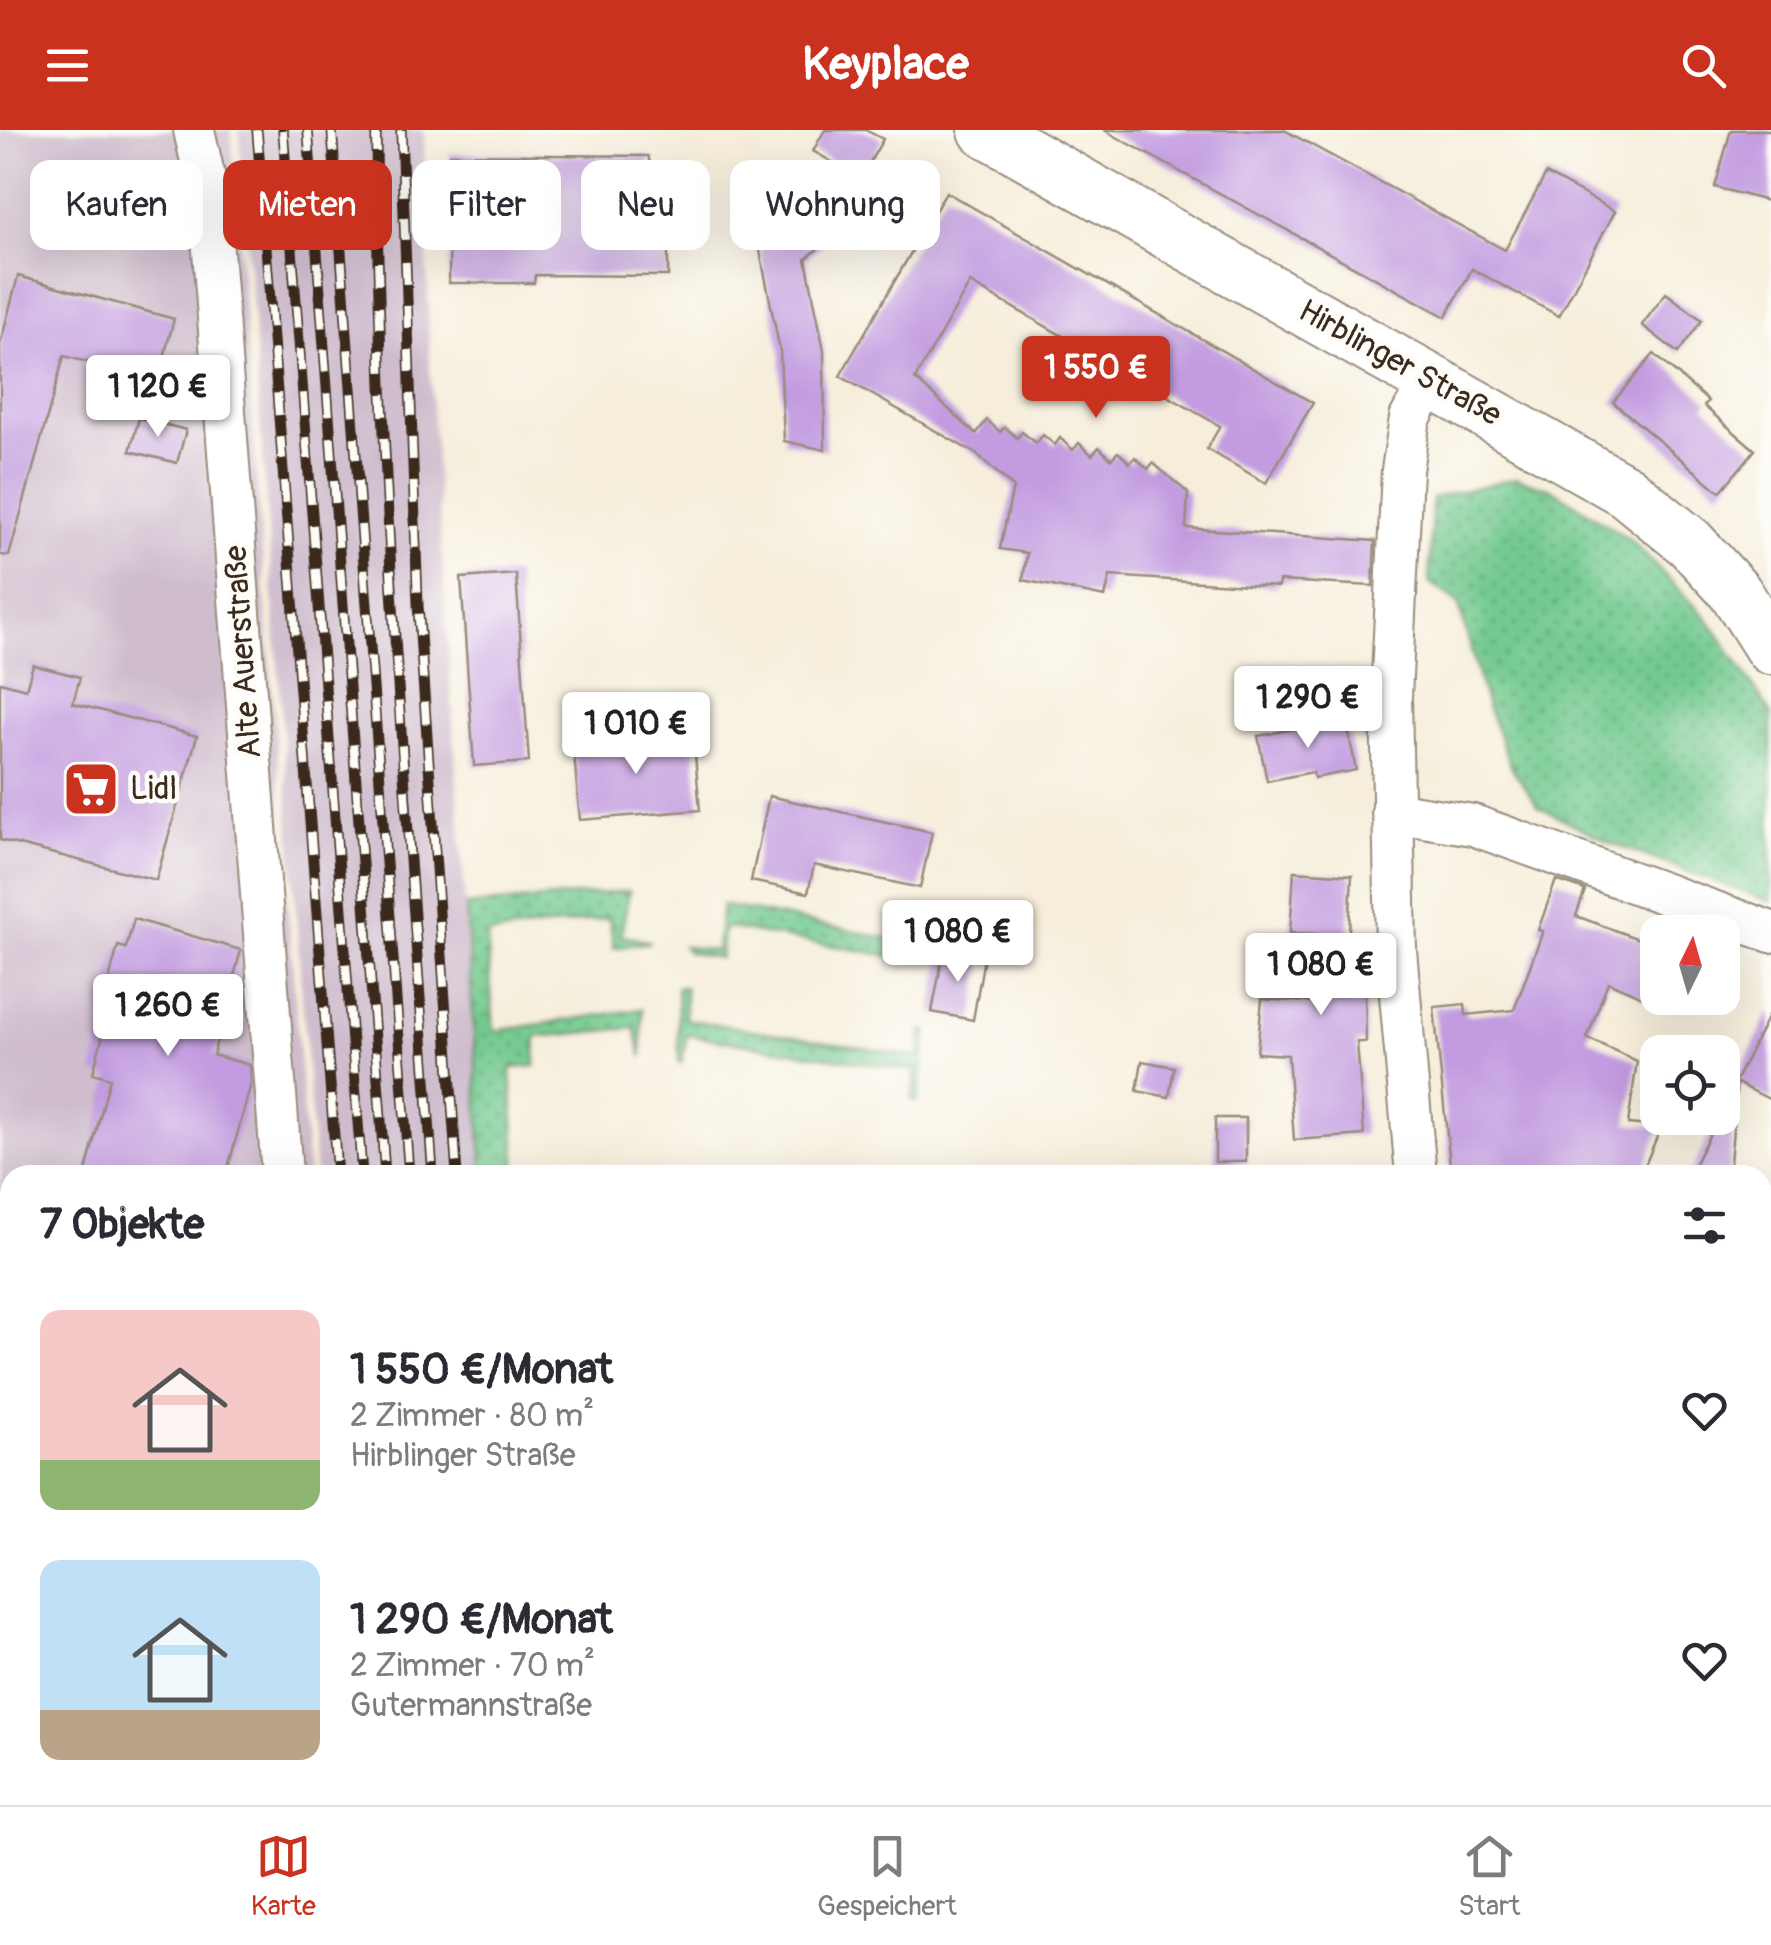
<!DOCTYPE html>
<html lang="de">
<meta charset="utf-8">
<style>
body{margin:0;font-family:Pangolin,sans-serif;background:#f2f2f3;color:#2b2b33;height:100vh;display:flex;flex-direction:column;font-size:38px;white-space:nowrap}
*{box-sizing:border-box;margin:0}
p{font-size:32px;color:#7c7c81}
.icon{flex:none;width:55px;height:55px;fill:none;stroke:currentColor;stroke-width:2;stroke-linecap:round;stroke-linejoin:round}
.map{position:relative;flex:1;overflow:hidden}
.drawer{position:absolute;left:0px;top:1035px;width:1772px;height:640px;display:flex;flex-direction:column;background:#fff;border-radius:30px 30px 0 0;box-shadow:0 10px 40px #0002}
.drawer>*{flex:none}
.guide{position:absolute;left:30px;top:30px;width:1000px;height:90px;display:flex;gap:20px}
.needle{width:65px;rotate:5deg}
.controls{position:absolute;left:1640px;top:785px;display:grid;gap:20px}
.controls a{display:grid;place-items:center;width:100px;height:100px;border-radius:20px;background:#fff;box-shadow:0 10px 40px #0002;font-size:50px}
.price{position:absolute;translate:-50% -85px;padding:0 22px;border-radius:10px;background:#fff;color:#222;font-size:32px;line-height:65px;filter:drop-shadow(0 2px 5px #0008)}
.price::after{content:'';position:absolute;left:50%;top:60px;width:30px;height:22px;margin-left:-15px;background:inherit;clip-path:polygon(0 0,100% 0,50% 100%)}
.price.active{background:#c8321e;color:#fff}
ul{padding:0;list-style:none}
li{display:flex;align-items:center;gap:30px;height:250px;padding:0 40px}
li span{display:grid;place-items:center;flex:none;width:280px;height:200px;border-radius:20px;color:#555}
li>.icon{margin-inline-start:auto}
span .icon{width:120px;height:120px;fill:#fffc;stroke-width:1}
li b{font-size:42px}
h2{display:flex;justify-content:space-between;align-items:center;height:120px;padding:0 40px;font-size:42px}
.chip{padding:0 35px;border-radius:20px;background:#fff;box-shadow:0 10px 40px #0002;font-size:35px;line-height:90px}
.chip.active{background:#c8321e;color:#fff}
header{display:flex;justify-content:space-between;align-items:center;height:130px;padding:0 40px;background:#c8321e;color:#fff;font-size:45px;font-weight:800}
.tabs{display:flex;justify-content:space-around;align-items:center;height:140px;border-top:2px solid #e1e1e2;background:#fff;font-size:28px;color:#7c7c81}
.tabs a{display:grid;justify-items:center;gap:5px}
.tabs .active{color:#c8321e}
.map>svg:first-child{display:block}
.industrial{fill:#cfbdce}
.green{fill:url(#green-dots);stroke:#577a57;stroke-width:2.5}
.building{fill:#c29be0}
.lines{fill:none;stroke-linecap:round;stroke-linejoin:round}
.minor-casing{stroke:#988c7c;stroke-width:44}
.major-casing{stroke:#988c7c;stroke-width:56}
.minor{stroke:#fff;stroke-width:40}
.major{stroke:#fff;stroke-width:52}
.rail-casing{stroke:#3b2a1e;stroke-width:11}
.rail{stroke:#fdfcf7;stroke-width:8;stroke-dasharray:22;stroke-linecap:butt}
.labels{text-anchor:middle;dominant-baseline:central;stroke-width:9;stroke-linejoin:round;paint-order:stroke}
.street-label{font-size:32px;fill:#3b2a1e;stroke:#fdfcf7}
.poi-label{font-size:32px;fill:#3b2a1e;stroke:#fdfcf7;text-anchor:start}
</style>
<header><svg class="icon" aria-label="menu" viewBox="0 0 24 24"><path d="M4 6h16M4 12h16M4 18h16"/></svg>Keyplace<svg class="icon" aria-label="search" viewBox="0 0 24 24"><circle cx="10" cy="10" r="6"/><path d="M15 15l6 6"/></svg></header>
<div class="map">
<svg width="1771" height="1675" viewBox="0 0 1771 1675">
<defs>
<pattern id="green-dots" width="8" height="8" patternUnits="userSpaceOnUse" patternTransform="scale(2.5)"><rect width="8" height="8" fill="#73ca90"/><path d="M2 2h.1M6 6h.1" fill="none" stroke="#60a475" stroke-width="1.8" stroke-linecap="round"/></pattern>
</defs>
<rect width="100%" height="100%" fill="#fdfcf7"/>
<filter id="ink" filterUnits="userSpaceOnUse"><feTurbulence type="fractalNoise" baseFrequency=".01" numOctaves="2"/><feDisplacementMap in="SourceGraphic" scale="20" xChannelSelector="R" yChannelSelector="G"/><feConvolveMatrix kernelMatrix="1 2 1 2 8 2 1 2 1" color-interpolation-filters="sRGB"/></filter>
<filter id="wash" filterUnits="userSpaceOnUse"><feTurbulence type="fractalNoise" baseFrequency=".0048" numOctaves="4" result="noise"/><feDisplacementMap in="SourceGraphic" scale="40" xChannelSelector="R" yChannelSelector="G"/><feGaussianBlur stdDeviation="2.25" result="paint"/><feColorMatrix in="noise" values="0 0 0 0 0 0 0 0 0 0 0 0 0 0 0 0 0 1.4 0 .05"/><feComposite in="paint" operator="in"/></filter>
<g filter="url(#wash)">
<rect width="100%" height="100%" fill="#f6eedb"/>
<g class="industrial">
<polygon points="0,0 231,0 308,1045 10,1045 10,1665 339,1665 339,1675 0,1675"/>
<polygon points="239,0 424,0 430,242 483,1045 315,1045"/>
<polygon points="352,1665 523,1665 524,1675 352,1675"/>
</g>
<g class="green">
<polygon points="1516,348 1554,360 1630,410 1709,490 1766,576 1771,586 1771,772 1608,712 1538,676 1512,638 1486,574 1458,472 1429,452 1432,368"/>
<polygon points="629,761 621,805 650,812 614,818 609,788 487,805 494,901 642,879 642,927 635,898 536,907 535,936 511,938 517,1045 483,1045 466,776"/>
<polygon points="722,775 912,813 909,829 724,797 720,828 687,822 683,816 716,821"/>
<polygon points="677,857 685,857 685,889 919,927 922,900 928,901 918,971 912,970 916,941 687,905 682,933 679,932"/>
</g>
<g id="blocks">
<g class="building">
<polygon points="825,0 865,0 883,9 853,62 871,71 854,101 844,96 806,129 824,221 825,320 784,311 780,221 760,121 841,37 813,21"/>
<polygon points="1104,0 1284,0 1505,120 1546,44 1615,81 1559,186 1472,139 1446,187"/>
<polygon points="1731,0 1771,0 1771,72 1715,57"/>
<polygon points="450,24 648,26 668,94 668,146 535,145 534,153 449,153"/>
<polygon points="946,62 1313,273 1266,353 1207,319 1220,296 970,153 915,249 976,304 987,290 1000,302 1005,297 1017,308 1022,302 1036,313 1043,305 1055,315 1060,308 1073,320 1079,313 1092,325 1099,317 1111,329 1118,322 1130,333 1135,327 1148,339 1153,333 1188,363 1186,398 1375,411 1373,456 1279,451 1278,457 1110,446 1105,467 1023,450 1027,423 1000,419 1013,357 976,324 840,246"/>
<polygon points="18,146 174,189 158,250 64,226 9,426 0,425 0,215"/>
<polygon points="1666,163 1702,190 1678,223 1642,195"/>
<polygon points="1654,224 1708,271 1704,276 1755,320 1720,362 1613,272"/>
<polygon points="139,288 186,300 177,333 130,321"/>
<polygon points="516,444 529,632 474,636 461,448"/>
<polygon points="33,535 80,547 73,573 197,606 156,750 0,710 0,552 26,559"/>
<polygon points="1346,589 1356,640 1314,648 1313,642 1267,651 1258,606"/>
<polygon points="693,603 700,680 580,690 573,613"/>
<polygon points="769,666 932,702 920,758 814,735 808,763 751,751"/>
<polygon points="1294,741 1352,745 1346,859 1365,858 1366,912 1357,912 1364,1005 1294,1010 1288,925 1257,923 1262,869 1320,873 1318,804 1290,803"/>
<polygon points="1556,750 1585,760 1576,786 1658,816 1658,874 1608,852 1587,908 1637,931 1628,994 1661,997 1641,1045 1451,1045 1434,877 1465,874 1466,885 1514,880 1543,801 1538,800"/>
<polygon points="134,789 241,820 213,925 250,935 251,954 226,1045 85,1045 110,948 93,943 108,886 100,884 118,816 126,818"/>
<polygon points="944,819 984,828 973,890 932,882"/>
<polygon points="1771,880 1771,970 1737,953 1729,1045 1689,1045 1718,988 1722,988 1722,978"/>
<polygon points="1142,931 1174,937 1169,967 1137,961"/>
<rect x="1215" y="988" width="31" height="44"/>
</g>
</g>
</g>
<g filter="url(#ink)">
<use href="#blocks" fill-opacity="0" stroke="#988c7c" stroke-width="2.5"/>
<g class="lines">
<g class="minor-casing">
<g id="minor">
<polyline points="194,0 209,67 282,1045"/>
<polyline points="1392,682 1473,695 1771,802"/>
<polyline points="1416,1045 1396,820 1391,567 1402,340 1410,288 1430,252"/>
<polyline points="259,1665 263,1675"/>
<polyline points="1523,1665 1526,1675"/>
</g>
</g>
<g class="major-casing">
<polyline id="major" points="985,0 1626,361 1690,413 1736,463 1771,518"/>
</g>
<use href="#minor" class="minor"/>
<use href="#major" class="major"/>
<g class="rail-casing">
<g id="rail">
<polyline points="257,0 337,1045"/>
<polyline points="283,0 362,1045"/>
<polyline points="308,0 385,1045"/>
<polyline points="332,0 409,1045"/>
<path d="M 376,0 C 378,349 408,697 433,1045"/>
<polyline points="401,0 418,475 457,1045"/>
<polyline points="374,1665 375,1675"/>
<polyline points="399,1665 399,1675"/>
<polyline points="426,1665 427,1675"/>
<polyline points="455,1665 455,1675"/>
<polyline points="479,1665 480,1675"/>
<polyline points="501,1665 502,1675"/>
</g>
</g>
<use href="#rail" class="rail"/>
</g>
</g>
<defs>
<g id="supermarket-square" transform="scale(2.875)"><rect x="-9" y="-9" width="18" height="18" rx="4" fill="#c8321e" stroke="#fdfcf7"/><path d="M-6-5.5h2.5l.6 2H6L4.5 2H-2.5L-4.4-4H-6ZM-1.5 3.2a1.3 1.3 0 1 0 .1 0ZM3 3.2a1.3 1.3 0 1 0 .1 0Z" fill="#fff"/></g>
</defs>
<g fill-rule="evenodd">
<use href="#supermarket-square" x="91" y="659"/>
</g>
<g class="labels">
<g class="street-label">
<text transform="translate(1400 233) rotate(29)">Hirblinger Straße</text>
<text transform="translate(243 522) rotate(-94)">Alte Auerstraße</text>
</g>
<g class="poi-label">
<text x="130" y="659">Lidl</text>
</g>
</g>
</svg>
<div class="controls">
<a><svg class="needle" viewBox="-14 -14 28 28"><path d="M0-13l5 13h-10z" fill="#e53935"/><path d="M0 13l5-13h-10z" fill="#7c7c81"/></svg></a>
<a><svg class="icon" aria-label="locate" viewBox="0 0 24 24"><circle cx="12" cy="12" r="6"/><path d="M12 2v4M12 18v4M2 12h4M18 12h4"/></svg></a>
</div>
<b class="price active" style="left:1096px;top:291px">1 550 €</b>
<b class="price" style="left:158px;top:310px">1 120 €</b>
<b class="price" style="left:1308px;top:621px">1 290 €</b>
<b class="price" style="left:636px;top:647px">1 010 €</b>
<b class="price" style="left:958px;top:855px">1 080 €</b>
<b class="price" style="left:1321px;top:888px">1 080 €</b>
<b class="price" style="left:168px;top:929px">1 260 €</b>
<div class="guide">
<a class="chip">Kaufen</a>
<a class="chip active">Mieten</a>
<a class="chip">Filter</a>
<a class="chip">Neu</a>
<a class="chip">Wohnung</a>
</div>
<section class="drawer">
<h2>7 Objekte<svg class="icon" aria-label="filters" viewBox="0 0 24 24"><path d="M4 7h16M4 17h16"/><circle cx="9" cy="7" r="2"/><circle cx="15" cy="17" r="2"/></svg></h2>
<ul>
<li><span style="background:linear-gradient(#f6c9c9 75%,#8fb573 0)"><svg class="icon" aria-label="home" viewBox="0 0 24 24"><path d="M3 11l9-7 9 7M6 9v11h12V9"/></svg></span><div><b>1 550 €/Monat</b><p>2 Zimmer · 80 m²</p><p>Hirblinger Straße</p></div><svg class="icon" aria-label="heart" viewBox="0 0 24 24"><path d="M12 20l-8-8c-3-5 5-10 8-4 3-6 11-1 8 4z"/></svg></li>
<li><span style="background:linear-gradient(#bfe0f5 75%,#b9a48a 0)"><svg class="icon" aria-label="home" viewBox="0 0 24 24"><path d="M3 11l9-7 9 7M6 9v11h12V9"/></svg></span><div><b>1 290 €/Monat</b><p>2 Zimmer · 70 m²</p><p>Gutermannstraße</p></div><svg class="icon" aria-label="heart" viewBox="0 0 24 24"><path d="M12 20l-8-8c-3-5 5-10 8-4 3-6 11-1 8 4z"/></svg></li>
</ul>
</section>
</div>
<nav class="tabs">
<a class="active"><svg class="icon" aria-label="map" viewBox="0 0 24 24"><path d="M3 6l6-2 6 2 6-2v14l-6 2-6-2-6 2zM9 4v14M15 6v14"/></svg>Karte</a>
<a><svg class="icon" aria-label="saved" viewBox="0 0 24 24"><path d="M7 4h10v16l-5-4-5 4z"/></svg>Gespeichert</a>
<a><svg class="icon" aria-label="home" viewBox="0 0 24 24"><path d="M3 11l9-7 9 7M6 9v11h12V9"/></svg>Start</a>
</nav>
